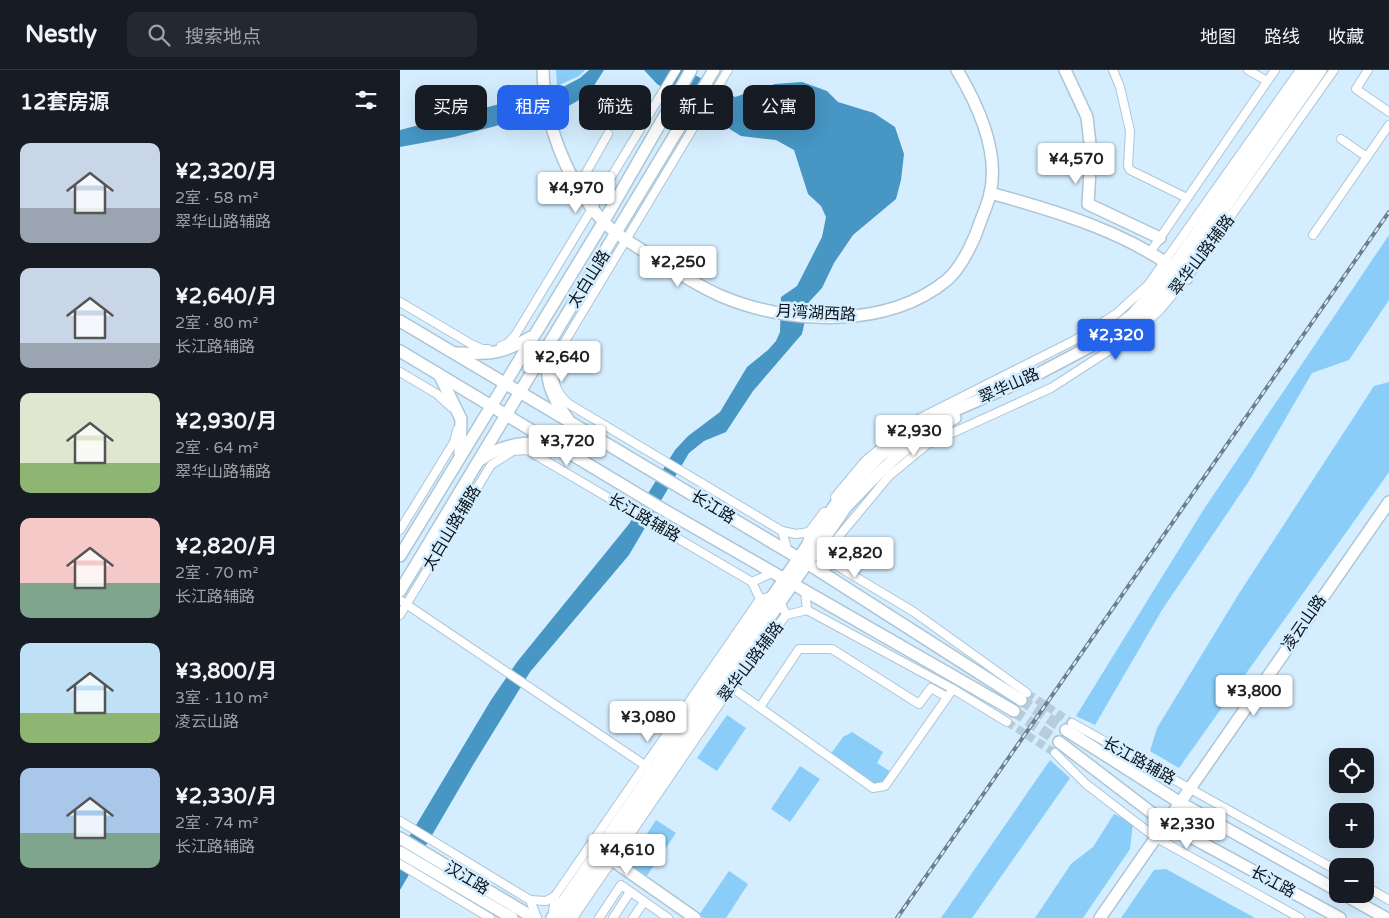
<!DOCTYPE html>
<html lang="zh">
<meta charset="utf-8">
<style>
body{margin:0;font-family:"Varela Round","Noto Sans SC",sans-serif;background:#242831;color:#f1f3f6;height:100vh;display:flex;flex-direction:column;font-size:19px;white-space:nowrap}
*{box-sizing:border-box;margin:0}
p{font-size:16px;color:#9ea1a6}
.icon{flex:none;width:28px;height:28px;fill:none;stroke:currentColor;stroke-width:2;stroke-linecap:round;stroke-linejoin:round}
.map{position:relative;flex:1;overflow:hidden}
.drawer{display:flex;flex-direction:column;background:#171b24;width:400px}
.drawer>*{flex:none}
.hud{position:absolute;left:15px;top:15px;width:475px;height:45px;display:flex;gap:10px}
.buttons{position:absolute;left:929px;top:678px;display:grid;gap:10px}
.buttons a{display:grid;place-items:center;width:45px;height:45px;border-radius:10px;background:#171b24;box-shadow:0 5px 20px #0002;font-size:25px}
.price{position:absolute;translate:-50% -42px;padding:0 11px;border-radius:5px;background:#fff;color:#222;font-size:16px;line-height:32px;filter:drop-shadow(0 1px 2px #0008)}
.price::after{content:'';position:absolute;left:50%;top:30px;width:15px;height:11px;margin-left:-8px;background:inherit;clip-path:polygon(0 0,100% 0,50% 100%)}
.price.current{background:#2563eb;color:#fff}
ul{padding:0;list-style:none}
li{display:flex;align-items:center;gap:15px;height:125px;padding:0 20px}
li span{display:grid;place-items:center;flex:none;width:140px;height:100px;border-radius:10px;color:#555}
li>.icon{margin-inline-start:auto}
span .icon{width:60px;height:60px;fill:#fffc;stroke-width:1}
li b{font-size:21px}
h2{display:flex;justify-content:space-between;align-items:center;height:60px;padding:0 20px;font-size:21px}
.pill{padding:0 18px;border-radius:10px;background:#171b24;box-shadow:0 5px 20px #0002;font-size:18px;line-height:45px}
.pill.current{background:#2563eb;color:#fff}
header{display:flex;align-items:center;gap:30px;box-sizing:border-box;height:70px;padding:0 25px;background:#171b24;border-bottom:1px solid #363941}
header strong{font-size:24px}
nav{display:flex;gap:28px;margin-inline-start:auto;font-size:18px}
.search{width:350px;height:45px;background:#242831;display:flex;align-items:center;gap:12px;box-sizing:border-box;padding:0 18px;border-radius:10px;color:#9ea1a6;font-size:19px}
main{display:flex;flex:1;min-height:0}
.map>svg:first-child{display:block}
.green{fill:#89cdf8}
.water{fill:#4796c4}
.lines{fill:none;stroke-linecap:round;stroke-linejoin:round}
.street-tunnel{stroke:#b7cddc;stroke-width:8;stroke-dasharray:8 4;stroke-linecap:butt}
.secondary-tunnel{stroke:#b7cddc;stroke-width:11;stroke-dasharray:11 5.5;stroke-linecap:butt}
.street-casing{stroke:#adc5d5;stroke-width:10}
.secondary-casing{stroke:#adc5d5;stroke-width:14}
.street{stroke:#fff;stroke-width:8}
.secondary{stroke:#fff;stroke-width:11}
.rail-casing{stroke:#6e7f8b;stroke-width:4}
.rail{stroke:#d5eeff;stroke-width:2;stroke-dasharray:5.5;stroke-linecap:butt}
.labels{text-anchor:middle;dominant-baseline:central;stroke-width:5;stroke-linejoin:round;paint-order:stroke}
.street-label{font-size:16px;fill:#0a1319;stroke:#d5eeff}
</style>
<header>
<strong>Nestly</strong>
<div class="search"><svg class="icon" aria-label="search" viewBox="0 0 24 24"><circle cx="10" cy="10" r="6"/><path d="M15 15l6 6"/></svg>搜索地点</div>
<nav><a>地图</a><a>路线</a><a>收藏</a></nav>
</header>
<main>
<section class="drawer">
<h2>12套房源<svg class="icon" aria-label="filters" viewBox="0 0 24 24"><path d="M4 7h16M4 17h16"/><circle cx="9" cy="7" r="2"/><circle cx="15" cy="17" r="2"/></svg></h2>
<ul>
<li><span style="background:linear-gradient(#c9d6e8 65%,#9aa5b1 0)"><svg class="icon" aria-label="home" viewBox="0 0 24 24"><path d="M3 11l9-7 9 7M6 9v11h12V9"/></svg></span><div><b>¥2,320/月</b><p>2室 · 58 m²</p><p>翠华山路辅路</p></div></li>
<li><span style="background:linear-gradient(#c9d6e8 75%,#9aa5b1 0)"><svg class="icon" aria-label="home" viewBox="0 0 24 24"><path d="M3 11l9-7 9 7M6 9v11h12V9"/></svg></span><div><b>¥2,640/月</b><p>2室 · 80 m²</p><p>长江路辅路</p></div></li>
<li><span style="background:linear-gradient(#dfe7d0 70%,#8fb573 0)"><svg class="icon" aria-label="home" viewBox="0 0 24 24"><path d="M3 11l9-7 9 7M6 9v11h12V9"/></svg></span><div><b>¥2,930/月</b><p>2室 · 64 m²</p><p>翠华山路辅路</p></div></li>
<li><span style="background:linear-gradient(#f6c9c9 65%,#7fa58c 0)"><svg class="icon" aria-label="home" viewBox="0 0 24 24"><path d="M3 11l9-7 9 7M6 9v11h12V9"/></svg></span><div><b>¥2,820/月</b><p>2室 · 70 m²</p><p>长江路辅路</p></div></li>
<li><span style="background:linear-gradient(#bfe0f5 70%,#8fb573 0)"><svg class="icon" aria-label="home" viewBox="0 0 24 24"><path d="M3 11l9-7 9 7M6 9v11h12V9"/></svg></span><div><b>¥3,800/月</b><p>3室 · 110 m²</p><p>凌云山路</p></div></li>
<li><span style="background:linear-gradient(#a9c7e8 65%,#7fa58c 0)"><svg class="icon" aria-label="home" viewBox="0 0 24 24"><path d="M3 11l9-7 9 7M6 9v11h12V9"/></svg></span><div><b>¥2,330/月</b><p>2室 · 74 m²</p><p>长江路辅路</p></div></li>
</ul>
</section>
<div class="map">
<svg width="989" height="848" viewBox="0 0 989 848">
<rect width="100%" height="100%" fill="#d5eeff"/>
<g class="green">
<polygon points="156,0 185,0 179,6 157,16"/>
<polygon points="989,165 989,230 949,290 912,303 851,408 762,540 695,655 676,646 804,439"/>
<polygon points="989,312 989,402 779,698 750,681 757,658 840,522 974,316"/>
<polygon points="327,645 346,658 317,701 297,688"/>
<polygon points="452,662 483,682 477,693 491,702 483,714 475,716 430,685 443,667"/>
<polygon points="650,690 670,708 572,848 541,848"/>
<polygon points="400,696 420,709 390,752 371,739"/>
<polygon points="714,744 733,753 730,779 683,848 635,848 671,794 693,777"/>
<polygon points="256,750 276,763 246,807 227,794"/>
<polygon points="766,799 855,848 721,848 754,800"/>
<polygon points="329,801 348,814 326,848 304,848 299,845"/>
</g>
<g class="water">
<polygon points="189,0 204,0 188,25 165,38 54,67 0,77 0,60 161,18 180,8"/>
<polygon points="244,0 286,0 335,27 375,14 402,12 427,21 438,32 474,43 495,57 504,84 501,110 496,129 453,165 434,193 422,218 409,232 402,264 353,321 326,362 304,371 289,383 229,485 130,602 73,695 0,820 0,782 91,630 117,592 229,454 275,380 288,366 320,342 347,297 368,280 376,271 380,262 381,227 397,216 422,167 426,147 421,136 408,124 394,80 376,70 341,66 257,14"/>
</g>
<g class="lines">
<g class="street-tunnel">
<polyline points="627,623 672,653"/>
<polyline points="607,652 655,683"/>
</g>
<g class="secondary-tunnel">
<polyline points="621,630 666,660"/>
<polyline points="614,641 659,672"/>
</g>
<g class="street-casing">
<g id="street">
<path d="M 328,0 L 158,283 C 151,303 152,320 169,334 L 382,461 L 388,482"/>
<polyline points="713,0 720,17 730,61 728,96 730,100 787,128"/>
<polyline points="848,0 867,11"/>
<polyline points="968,0 956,19 989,42"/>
<polyline points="941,69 967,87"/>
<polyline points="179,115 208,64"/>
<polyline points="913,165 989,55"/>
<polyline points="749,184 875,0"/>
<polyline points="0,232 71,274 82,279 88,279"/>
<polyline points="101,276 108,273 116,264 276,0"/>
<polyline points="0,302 37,324 51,337"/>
<polyline points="435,427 465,391 510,353 675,270 716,244 748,215 900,0"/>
<polyline points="0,460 54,372 57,360"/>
<polyline points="382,461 396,464 409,462"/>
<polyline points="407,473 409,462 424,442"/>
<polyline points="415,482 430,477 489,406 528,374 651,318 727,269 759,241 787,208 934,0"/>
<polyline points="417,500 434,494 514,542 627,623"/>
<polyline points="352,512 360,529"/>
<polyline points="405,521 407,540 553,619 607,652"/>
<polyline points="0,530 249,698"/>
<polyline points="0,545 91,395 113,381 127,380 352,512 374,502"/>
<polyline points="386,545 407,540"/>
<polyline points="331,617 473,718 485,716 553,619"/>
<polyline points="360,637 399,579 432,579 519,634 531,618 547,627"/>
<polyline points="672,653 938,801"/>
<polyline points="655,683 686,714 755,767 900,848"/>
<polyline points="0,751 130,830 137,848"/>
<polyline points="0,794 90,848"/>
<polyline points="965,816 989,830"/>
<polyline points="130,830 146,831 155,826"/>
<polyline points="153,843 155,826 360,529 372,526"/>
<polyline points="173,848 331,617 386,545 381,533"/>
<polyline points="199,848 221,815 268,848"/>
<polyline points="213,848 230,822"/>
<polyline points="233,848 244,832"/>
</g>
</g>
<g class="secondary-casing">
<g id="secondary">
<path d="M 143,0 C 144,52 167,113 204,152 C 216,165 233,174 248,184 C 271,199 296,215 321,226 C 389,255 487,259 547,210 C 562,197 575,169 581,150 C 584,142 588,133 590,124 C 600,82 578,35 557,0"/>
<polyline points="665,0 687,47 691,83 688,134 760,168"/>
<path d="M 590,123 C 657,141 733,164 787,208"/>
<polyline points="0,251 407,493 621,630"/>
<polyline points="712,269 742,247 780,202 921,0"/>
<path d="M 148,278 C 145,308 149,324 168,349"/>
<polyline points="0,281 259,437 614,641"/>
<path d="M 56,283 C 90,284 100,285 131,267"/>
<polyline points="40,306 61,349 60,383"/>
<path d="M 80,390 C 101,375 126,371 150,374"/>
<polyline points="0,486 204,151 291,0"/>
<polyline points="0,521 314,0"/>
<polyline points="666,660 779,732 938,821"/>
<polyline points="659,672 765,753 940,848"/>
<polyline points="0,768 134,848"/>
<polyline points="0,782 112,848"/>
<polyline points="212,790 295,848"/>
<polyline points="943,824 986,848"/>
<polyline points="152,848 439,429 480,386 519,356 638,304 691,276 733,244 772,198 910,0"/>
<path d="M 164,848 L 205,785 L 446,437 C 479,402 511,368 555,348"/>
<polyline points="700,848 989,432"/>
</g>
</g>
<use href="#street" class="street"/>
<use href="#secondary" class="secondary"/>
<g class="rail-casing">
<polyline id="rail" points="497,848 989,142"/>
</g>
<use href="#rail" class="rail"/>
</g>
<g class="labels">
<g class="street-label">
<text transform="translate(802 185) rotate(-53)">翠华山路辅路</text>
<text transform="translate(189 209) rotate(-58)">太白山路</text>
<text transform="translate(416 243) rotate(3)">月湾湖西路</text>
<text transform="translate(609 316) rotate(-24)">翠华山路</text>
<text transform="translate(313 437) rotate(31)">长江路</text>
<text transform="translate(244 448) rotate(30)">长江路辅路</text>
<text transform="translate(52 458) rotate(-59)">太白山路辅路</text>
<text transform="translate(904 553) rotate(-55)">凌云山路</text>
<text transform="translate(351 592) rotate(-53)">翠华山路辅路</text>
<text transform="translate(739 691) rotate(29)">长江路辅路</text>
<text transform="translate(67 808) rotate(31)">汉江路</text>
<text transform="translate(873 812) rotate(28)">长江路</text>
</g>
</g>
</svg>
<div class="buttons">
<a><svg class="icon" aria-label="locate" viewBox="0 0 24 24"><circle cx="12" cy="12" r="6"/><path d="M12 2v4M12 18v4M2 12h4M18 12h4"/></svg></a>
<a>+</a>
<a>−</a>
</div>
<b class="price" style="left:676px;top:115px">¥4,570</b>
<b class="price" style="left:176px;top:144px">¥4,970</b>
<b class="price" style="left:278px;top:218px">¥2,250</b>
<b class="price current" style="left:716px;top:291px">¥2,320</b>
<b class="price" style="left:162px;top:313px">¥2,640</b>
<b class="price" style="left:514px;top:387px">¥2,930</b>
<b class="price" style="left:167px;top:397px">¥3,720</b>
<b class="price" style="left:455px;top:509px">¥2,820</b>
<b class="price" style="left:854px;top:647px">¥3,800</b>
<b class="price" style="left:248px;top:673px">¥3,080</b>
<b class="price" style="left:787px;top:780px">¥2,330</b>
<b class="price" style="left:227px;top:806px">¥4,610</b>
<div class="hud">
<a class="pill">买房</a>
<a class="pill current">租房</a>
<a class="pill">筛选</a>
<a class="pill">新上</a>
<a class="pill">公寓</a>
</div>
</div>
</main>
